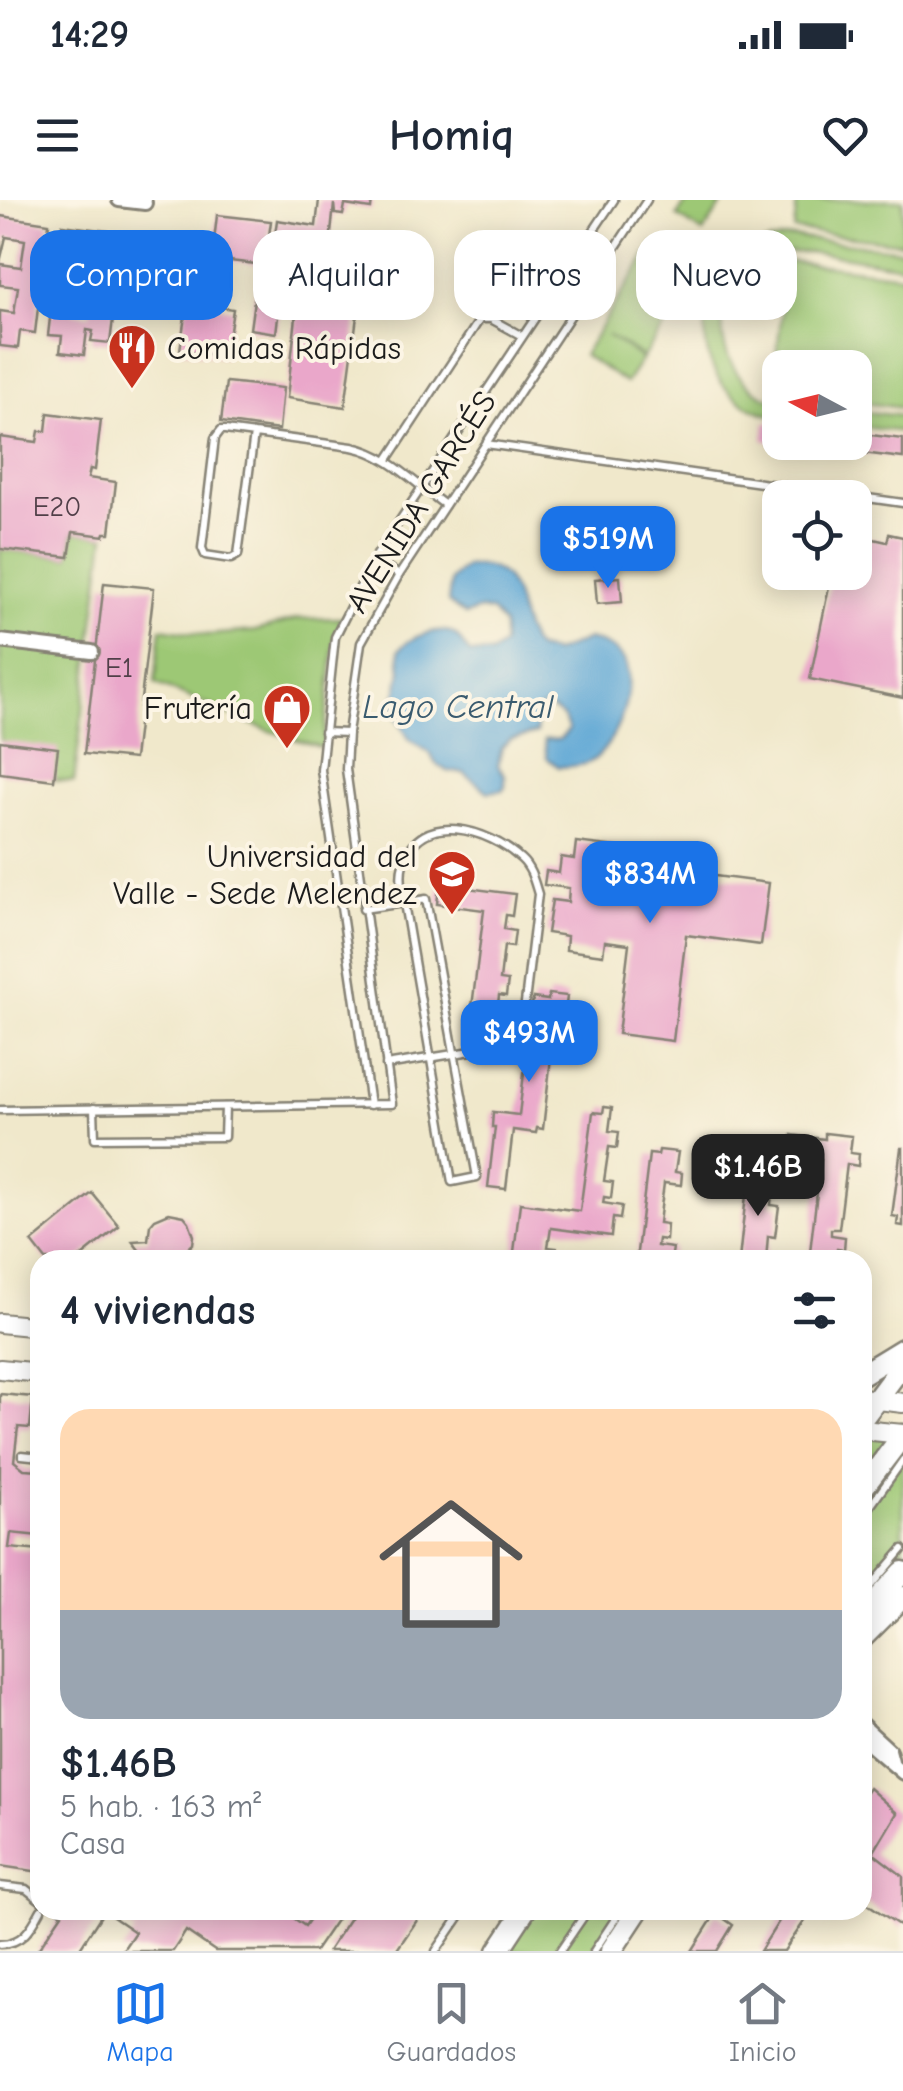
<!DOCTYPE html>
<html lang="es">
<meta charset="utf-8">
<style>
body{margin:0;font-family:"Comic Neue",sans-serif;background:#f2f2f3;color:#1f2937;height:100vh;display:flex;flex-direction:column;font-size:38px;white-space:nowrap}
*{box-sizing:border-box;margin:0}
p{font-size:32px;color:#747a83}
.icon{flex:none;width:55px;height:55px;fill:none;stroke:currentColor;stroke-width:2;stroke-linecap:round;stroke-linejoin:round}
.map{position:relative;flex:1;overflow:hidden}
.details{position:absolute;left:30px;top:1050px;width:842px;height:670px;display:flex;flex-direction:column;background:#fff;border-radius:30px;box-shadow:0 5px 25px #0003}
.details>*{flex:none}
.banner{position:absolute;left:30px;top:30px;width:845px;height:90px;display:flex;gap:20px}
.needle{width:65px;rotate:277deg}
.fabs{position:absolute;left:762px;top:150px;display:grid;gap:20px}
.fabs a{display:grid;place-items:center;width:110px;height:110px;border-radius:20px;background:#fff;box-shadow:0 5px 25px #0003;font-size:50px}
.price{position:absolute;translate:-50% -85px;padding:0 22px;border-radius:20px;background:#1a73e8;color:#fff;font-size:32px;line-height:65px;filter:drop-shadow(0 2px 5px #0008)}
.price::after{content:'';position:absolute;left:50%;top:60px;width:30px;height:22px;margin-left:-15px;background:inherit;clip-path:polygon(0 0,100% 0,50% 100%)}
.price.current{background:#222;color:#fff}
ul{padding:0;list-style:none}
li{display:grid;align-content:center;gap:20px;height:530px;padding:0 30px}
li span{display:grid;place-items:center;height:310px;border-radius:30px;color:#555}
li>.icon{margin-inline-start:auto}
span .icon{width:180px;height:180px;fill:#fffc;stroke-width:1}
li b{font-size:42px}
h2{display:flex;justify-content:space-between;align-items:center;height:120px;padding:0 30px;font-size:42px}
.chip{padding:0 35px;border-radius:30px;background:#fff;box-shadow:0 5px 25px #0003;font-size:35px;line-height:90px}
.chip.current{background:#1a73e8;color:#fff}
.status{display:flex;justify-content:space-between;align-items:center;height:70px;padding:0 50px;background:#fff;direction:ltr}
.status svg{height:28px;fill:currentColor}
header{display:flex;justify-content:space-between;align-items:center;height:130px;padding:0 30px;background:#fff;font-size:45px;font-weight:800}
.menu{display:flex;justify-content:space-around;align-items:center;height:140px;border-top:2px solid #e0e1e3;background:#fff;font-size:28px;color:#747a83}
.menu a{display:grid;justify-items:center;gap:5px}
.menu .current{color:#1a73e8}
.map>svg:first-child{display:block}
.green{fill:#9dc875;stroke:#5c7248;stroke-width:2.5}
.water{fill:#5ea7d5;stroke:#3d6278;stroke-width:2.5}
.building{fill:#eaa7ca;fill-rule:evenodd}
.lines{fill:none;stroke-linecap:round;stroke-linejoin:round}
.lane-casing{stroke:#868274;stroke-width:11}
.street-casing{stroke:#868274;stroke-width:18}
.secondary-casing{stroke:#868274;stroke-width:22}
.primary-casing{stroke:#868274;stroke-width:25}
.lane{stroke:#fff;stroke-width:6}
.street{stroke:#fff;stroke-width:12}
.secondary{stroke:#fff;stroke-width:18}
.primary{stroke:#fff;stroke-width:20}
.labels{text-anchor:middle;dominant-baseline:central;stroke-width:8;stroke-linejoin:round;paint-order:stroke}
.number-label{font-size:28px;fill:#503f48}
.poi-label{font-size:32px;fill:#1c1c1c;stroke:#fcf5e5;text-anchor:end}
.street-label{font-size:32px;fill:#1c1c1c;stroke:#fcf5e5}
.water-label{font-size:35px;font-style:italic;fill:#3a5b6f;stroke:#fcf5e5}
</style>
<div class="status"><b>14:29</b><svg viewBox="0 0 49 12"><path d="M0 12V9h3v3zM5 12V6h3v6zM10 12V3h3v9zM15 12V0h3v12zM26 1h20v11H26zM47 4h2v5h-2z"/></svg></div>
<header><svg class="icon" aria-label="menu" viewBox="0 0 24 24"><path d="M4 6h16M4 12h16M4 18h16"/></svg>Homiq<svg class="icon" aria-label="heart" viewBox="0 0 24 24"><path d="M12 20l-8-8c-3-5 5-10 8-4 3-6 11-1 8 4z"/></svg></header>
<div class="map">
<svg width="903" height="1751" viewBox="0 0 903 1751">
<rect width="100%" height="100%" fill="#fcf5e5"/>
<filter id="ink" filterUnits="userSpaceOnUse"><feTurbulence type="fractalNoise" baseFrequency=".01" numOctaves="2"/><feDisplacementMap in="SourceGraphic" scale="20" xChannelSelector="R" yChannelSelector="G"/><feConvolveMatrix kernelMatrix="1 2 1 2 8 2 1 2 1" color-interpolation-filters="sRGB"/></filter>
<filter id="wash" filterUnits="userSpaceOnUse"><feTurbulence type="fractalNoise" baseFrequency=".0048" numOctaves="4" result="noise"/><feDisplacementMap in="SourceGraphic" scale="40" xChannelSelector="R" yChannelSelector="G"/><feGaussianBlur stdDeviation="2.25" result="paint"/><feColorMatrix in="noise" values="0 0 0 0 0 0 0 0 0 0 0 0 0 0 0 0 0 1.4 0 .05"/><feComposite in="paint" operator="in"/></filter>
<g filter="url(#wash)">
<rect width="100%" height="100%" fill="#f0e8cb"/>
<g class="green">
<polygon points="688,0 725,0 703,33 677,16"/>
<polygon points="797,0 903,0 903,43 794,30"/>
<path d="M 794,37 L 903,50 L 903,66 C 871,62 807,47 779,54 C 701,73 706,183 780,202 L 780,217 C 672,199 685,46 794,37 Z"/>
<polygon points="654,43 701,75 643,157 607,135 642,159 626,183 583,155"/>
<polygon points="788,61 903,75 903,208 855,202 855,168 780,168 780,193 772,192"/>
<polygon points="855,211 903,216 903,232 855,226"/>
<polygon points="73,332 105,336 74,582 54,580 0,541 0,349 69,357"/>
<polygon points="343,418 335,437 323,548 267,530 155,483 161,428 207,435 255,431 297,419"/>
<polygon points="862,1230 903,1234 903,1349 862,1397"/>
<polygon points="525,1710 621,1710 594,1751 498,1751"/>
</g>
<path class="water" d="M 465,366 C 529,360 509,419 537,449 L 555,453 L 588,439 C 599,442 615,447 622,457 C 641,481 615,549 590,562 C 581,567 569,566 559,567 L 547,558 L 544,540 L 560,539 L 569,530 L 563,517 L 546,505 L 535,513 L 537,533 L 510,540 L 502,547 L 498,566 L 505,575 L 505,586 L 502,590 L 488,592 L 464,573 L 447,571 L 435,563 L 430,553 L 409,539 L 395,514 L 394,504 L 401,472 L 399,450 C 408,438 438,425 454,434 C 461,438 463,447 470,453 L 491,454 L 503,445 L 503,425 L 491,411 L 480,410 L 465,415 L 448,402 L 451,380 Z"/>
<g id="blocks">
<g class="building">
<polygon points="319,0 372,0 371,9 345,5 343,15 335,14 334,4 327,73 271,65 277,20 316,26"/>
<polygon points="217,15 271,21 265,65 212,59"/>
<path d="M 1,16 L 49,23 L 47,40 L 60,41 L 62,25 L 124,33 L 110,143 L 91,141 L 93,131 L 87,130 L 84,155 L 60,152 L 62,136 L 48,135 L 53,93 L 40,91 L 35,133 L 20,131 L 18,148 L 0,146 L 0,111 L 14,113 L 18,87 L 0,85 L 0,64 L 21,67 L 25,40 L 6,37 L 0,62 ZM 79,39 L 99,42 L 96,69 L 76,67 ZM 45,46 L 58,47 L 54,75 L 42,73 ZM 73,86 L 93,89 L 90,115 L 70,112 Z"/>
<polygon points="257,78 296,83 295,95 281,93 276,133 250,129"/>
<polygon points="337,88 365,91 363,104 335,100"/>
<polygon points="187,102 233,109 226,157 180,150"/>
<polygon points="297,108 357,116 345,207 287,198"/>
<polygon points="226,182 283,188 279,230 221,222"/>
<polygon points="48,213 101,220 95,270 90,269 88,278 116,282 110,333 105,333 104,336 73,332 69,357 0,349 0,237 37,242 39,231 46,231"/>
<polygon points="765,222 780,224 780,243 763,240"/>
<polygon points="855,233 903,239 903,258 799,245 855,242"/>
<polygon points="889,334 903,337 903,498 810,479 832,372 855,372 856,335 887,342"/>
<polygon points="620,377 622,402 597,404 595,379"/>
<polygon points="104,383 154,388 134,559 84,554"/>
<polygon points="0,541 58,548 54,580 0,573"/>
<polygon points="576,642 617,647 613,676 659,682 661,669 769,683 761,745 686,735 673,841 618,834 629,744 605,741 603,755 566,750 567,736 547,733 552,700 568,702 569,688 544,685 546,671 559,673 561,657 574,659"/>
<polygon points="443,654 463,657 459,687 515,694 512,716 506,715 504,729 515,731 513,747 504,746 500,780 508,781 506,796 499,795 496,825 468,819 471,815 484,710 437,704"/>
<polygon points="549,794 567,796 563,832 554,831 543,929 537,928 536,933 513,930 506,989 488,987 495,927 492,927 493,912 519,915 533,798 548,800"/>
<polygon points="604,907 612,908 609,931 619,932 617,948 609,947 604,981 613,982 611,998 604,997 603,1003 622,1006 620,1019 613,1018 611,1036 551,1028 548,1047 557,1048 555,1059 513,1060 520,1003 580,1011 593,912 603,913"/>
<polygon points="825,933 852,936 850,953 859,954 858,966 847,964 839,1029 831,1029 831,1035 845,1037 844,1050 837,1049 835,1060 809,1060 821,959 802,956 801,962 791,961 792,935 825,939"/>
<polygon points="901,948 903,948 903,1026 897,1025 898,1017 892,1016"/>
<polygon points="659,950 678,952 675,972 682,973 681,985 664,983 659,1023 667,1024 666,1040 658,1039 657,1046 673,1048 671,1060 636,1060 649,954 658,955"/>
<polygon points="748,976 773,979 771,1005 779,1006 775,1037 768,1036 766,1060 739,1060"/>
<polygon points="92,993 119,1026 77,1060 46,1060 32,1042"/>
<polygon points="169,1013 184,1016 189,1022 194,1036 193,1044 175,1060 147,1060 132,1041 148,1040 150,1025 155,1019"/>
<polygon points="0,1194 33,1197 30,1228 18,1227 14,1261 24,1269 40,1270 40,1336 11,1333 9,1348 40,1351 40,1672 0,1666"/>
<polygon points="869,1588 897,1613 873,1653 903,1676 903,1728 862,1700 862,1598"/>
<polygon points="57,1710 282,1710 305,1726 316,1710 343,1710 315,1751 215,1751 186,1731 173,1751 122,1751 135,1732 104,1711 78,1751 37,1751 62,1714"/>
<polygon points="345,1710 424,1710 396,1751 328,1751 352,1715"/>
<polygon points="786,1710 812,1710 784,1751 760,1751"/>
<polygon points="716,1713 733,1725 717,1751 692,1751"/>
</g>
</g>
</g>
<g filter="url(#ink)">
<use href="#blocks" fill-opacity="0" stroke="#868274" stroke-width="2.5"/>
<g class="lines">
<g class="lane-casing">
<g id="lane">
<path d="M 254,234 L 238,355 L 231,359 L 205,355 L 202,348 L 215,238 L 221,230 L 225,230 L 352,247 C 389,254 415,284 445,305"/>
<polyline points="486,244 903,303"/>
<polyline points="387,261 480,119 491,119 522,136"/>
<polyline points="374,359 399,375"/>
<polyline points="324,532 348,533"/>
<polygon points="426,699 477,977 452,982 404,703"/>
<path d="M 363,709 L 404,703 C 403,691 399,676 403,664 C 420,608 489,629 521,659 C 531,668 534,681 538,694 L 524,811 L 516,827 L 490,848 L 386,865"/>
<polyline points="370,905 321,570 335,437 374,359 614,0"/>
<polyline points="94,908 95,938 224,937 225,907"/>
<polyline points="0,910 392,904 346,569 348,533 361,443 399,375 647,0"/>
<polyline points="22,1255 40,1257"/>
<polyline points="862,1318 903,1260"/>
<polyline points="862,1397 903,1349"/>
<polyline points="0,1686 26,1689 40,1700"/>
<path d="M 0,1744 C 22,1744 31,1729 41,1710"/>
<polyline points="436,1751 464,1710"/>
<polyline points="560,1751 588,1710"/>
<polyline points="594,1751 621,1710"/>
</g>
</g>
<g class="street-casing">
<g id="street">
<polyline points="119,0 145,3"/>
<polyline points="0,441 92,452"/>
<polyline points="862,1525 889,1550 892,1561"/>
<polyline points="862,1538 903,1573"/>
</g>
</g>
<g class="secondary-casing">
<g id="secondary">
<polyline points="0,1123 40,1127"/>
<polyline points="0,1169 40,1173"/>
<polyline points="862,1198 903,1203"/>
<polyline points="862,1230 903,1234"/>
</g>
</g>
<g class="primary-casing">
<g id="primary">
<polyline points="862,1174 903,1149"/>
<polyline points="862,1219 903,1164"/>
<polyline points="862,1289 903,1235"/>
<polyline points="862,1416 903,1372"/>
<polyline points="862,1438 903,1397"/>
<polyline points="498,1751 525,1710"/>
<polyline points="611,1751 638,1710"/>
</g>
</g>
<use href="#lane" class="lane"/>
<use href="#street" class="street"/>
<use href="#secondary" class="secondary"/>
<use href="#primary" class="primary"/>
</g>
</g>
<defs>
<g id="restaurant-pin" transform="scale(2.5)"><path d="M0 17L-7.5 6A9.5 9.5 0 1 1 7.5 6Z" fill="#c8321e" stroke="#fcf5e5"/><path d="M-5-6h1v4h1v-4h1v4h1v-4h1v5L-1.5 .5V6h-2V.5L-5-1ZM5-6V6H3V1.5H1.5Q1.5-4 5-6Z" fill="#fff"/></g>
<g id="shop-pin" transform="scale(2.5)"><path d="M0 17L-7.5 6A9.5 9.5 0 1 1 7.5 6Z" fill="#c8321e" stroke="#fcf5e5"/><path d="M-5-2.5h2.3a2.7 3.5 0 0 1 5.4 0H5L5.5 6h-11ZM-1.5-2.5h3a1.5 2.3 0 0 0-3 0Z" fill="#fff"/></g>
<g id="university-pin" transform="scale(2.5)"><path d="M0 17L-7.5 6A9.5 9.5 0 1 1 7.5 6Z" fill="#c8321e" stroke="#fcf5e5"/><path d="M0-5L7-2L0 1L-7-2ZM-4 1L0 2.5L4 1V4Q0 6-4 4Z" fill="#fff"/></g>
</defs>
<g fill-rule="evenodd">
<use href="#restaurant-pin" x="132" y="148"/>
<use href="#shop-pin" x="287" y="508"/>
<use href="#university-pin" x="452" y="674"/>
</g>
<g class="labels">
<g class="number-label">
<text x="57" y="307">E20</text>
<text x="119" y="468">E1</text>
</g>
<g class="poi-label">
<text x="167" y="148" text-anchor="start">Comidas Rápidas</text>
<text x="252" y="508">Frutería</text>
<text x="417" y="656">Universidad del<tspan x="417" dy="37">Valle - Sede Melendez</tspan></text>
</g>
<g class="street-label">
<text transform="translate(421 302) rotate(-58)">AVENIDA GARCÉS</text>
</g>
<g class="water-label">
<text x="458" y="506">Lago Central</text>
</g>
</g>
</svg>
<div class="fabs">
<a><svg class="needle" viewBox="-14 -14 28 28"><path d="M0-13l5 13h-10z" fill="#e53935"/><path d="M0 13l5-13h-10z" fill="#747a83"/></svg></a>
<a><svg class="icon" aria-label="locate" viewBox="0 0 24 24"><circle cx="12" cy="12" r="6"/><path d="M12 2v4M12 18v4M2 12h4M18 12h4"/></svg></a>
</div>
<b class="price" style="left:608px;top:391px">$519M</b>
<b class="price" style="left:650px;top:726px">$834M</b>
<b class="price" style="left:529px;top:885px">$493M</b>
<b class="price current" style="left:758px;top:1019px">$1.46B</b>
<div class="banner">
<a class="chip current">Comprar</a>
<a class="chip">Alquilar</a>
<a class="chip">Filtros</a>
<a class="chip">Nuevo</a>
</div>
<section class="details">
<h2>4 viviendas<svg class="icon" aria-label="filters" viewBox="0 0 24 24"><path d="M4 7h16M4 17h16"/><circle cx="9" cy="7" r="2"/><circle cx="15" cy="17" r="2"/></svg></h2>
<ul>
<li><span style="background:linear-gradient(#ffd9b3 65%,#9aa5b1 0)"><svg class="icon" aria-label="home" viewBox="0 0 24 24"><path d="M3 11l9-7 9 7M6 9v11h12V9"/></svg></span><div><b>$1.46B</b><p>5 hab. · 163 m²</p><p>Casa</p></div></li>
</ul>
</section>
</div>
<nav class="menu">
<a class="current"><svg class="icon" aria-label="map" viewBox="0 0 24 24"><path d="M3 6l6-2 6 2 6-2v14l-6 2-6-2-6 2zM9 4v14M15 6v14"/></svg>Mapa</a>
<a><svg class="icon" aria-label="saved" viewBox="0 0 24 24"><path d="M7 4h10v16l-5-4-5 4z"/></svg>Guardados</a>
<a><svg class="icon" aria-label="home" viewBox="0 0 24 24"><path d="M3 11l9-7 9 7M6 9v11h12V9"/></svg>Inicio</a>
</nav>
